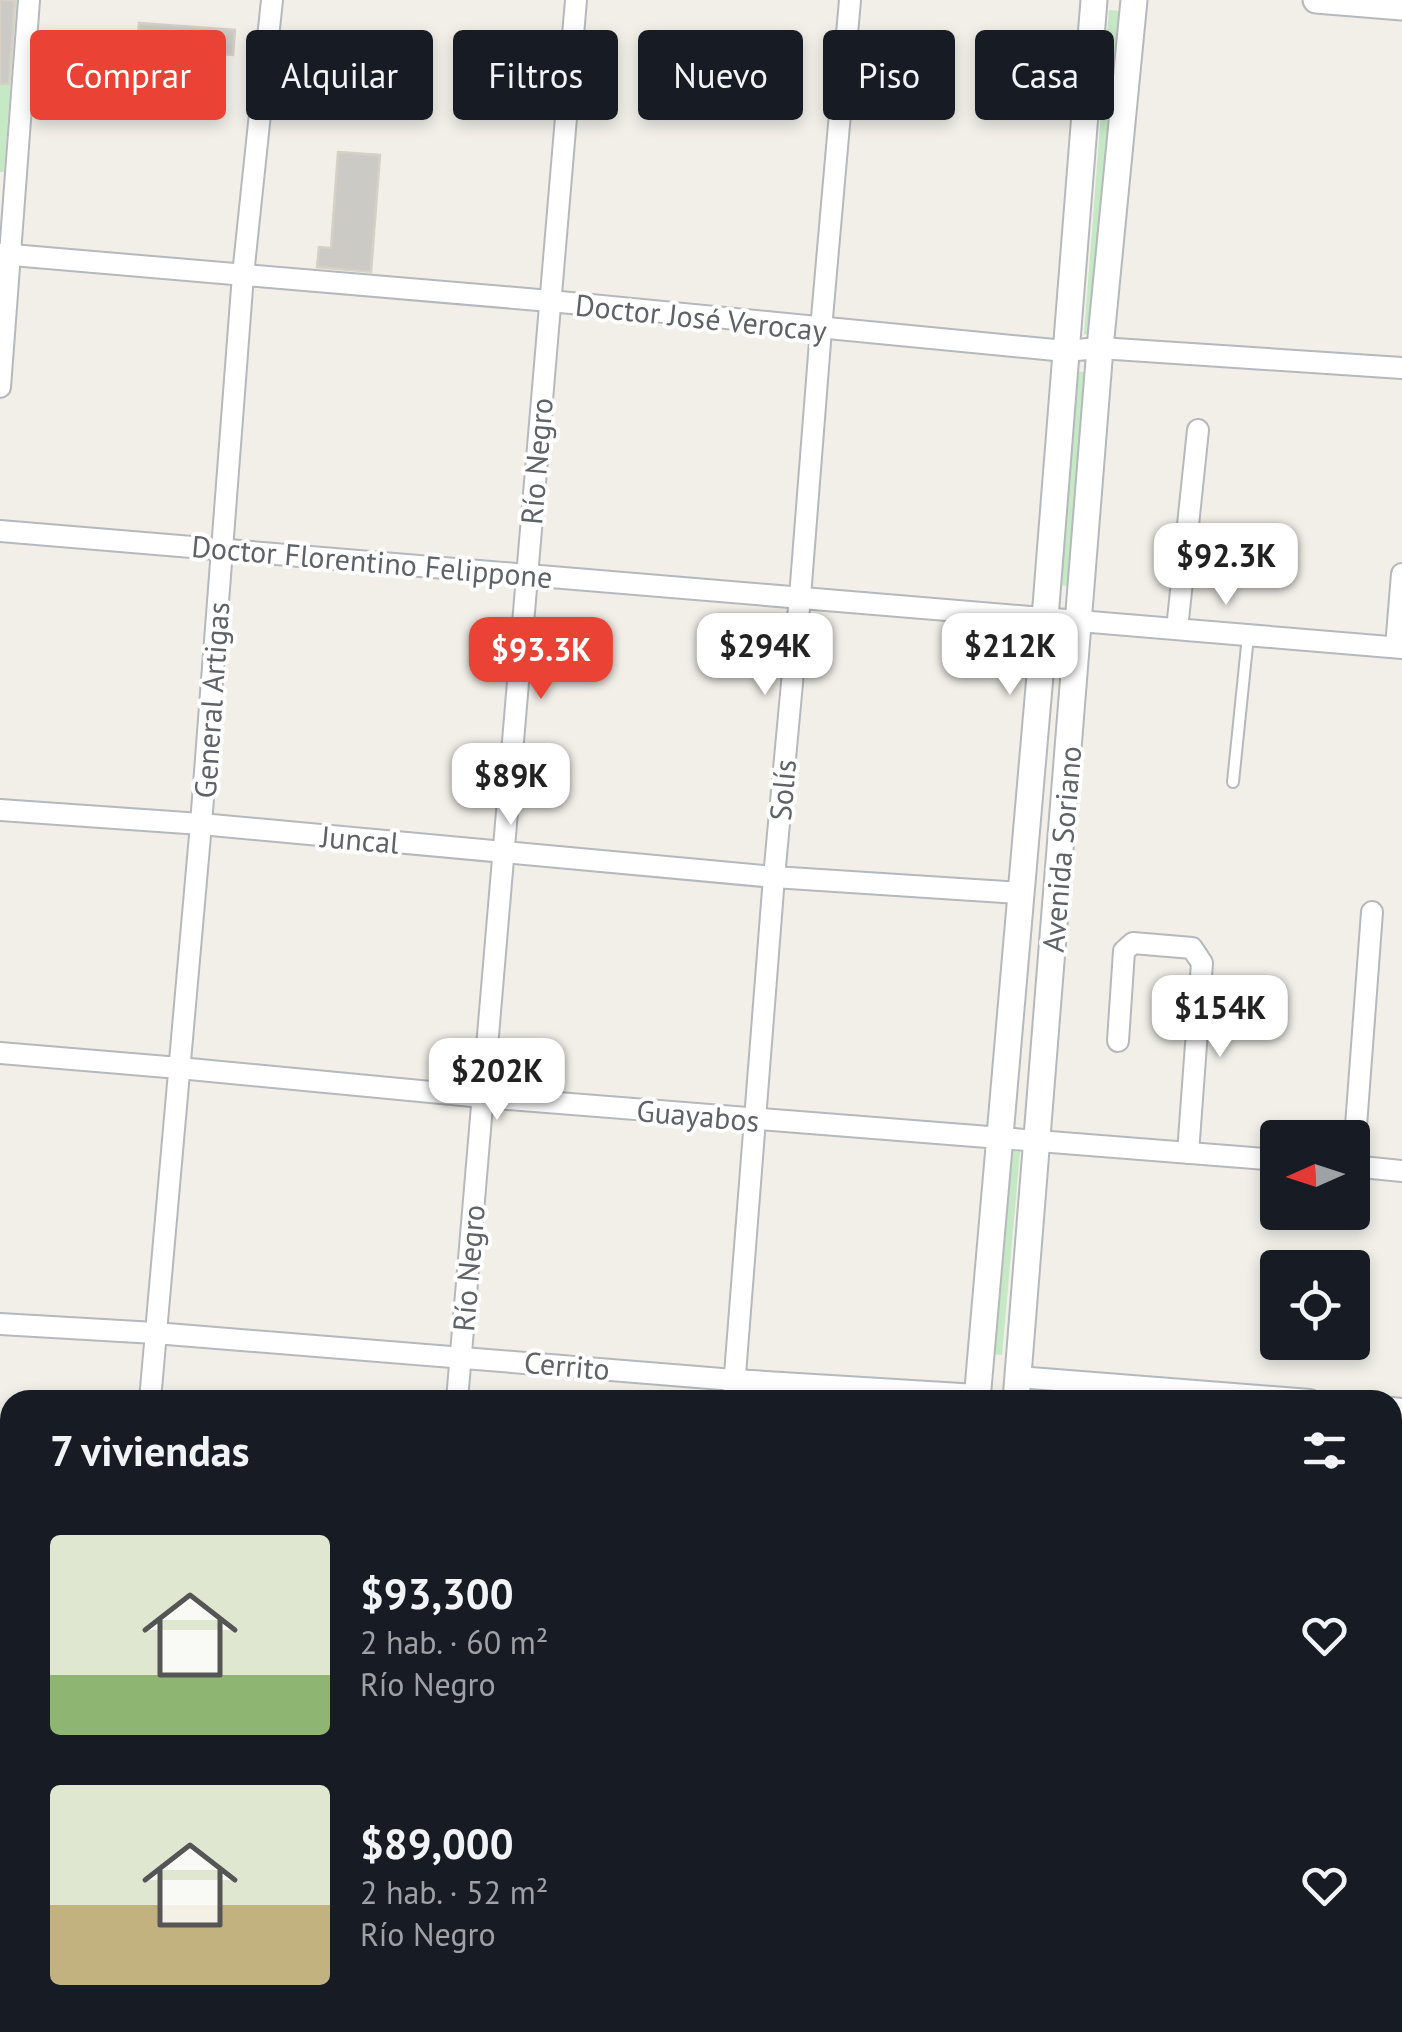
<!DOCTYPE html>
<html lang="es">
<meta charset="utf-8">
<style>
body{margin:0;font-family:"PT Sans",sans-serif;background:#20242c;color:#f1f3f6;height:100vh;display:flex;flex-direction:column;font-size:38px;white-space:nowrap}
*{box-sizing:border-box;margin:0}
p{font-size:32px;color:#9ea1a6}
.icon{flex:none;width:55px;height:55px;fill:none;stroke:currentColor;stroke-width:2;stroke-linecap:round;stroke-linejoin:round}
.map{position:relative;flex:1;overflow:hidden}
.drawer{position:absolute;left:0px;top:1390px;width:1402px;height:642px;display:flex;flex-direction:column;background:#171b24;border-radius:30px 30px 0 0;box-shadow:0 5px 15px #0003}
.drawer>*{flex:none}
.guide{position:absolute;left:30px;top:30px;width:1342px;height:90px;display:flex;gap:20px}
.needle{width:65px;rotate:267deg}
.buttons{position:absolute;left:1260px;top:1120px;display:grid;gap:20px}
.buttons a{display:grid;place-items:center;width:110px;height:110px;border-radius:10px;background:#171b24;box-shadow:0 5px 15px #0003;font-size:50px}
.price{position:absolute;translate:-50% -85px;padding:0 22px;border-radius:20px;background:#fff;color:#222;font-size:32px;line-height:65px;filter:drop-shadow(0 2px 5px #0008)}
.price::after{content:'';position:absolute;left:50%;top:60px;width:30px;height:22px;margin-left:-15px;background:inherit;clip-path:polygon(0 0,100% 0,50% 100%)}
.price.active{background:#ea4335;color:#fff}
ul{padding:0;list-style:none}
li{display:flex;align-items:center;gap:30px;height:250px;padding:0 50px}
li span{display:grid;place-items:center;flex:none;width:280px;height:200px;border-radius:10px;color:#555}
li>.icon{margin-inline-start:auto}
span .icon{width:120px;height:120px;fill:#fffc;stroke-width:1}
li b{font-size:42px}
h2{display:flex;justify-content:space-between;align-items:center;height:120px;padding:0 50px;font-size:42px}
.chip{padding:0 35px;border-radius:10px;background:#171b24;box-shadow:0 5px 15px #0003;font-size:35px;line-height:90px}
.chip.active{background:#ea4335;color:#fff}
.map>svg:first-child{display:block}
.medical{fill:#fce8e6}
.green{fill:#c5e8c5}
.building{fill:#cccac5;stroke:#d6d1c6;stroke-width:2.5}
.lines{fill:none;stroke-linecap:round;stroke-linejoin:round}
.service-casing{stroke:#b5b8bc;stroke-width:14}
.minor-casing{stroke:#b5b8bc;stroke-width:24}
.tertiary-casing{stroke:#b5b8bc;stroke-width:29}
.path{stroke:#9cc7a9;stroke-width:4;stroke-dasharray:10 5;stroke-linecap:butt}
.service{stroke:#fff;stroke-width:10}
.minor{stroke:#fff;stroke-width:20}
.tertiary{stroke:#fff;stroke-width:25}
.labels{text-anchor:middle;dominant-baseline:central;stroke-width:8;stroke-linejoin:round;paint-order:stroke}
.street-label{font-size:30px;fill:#5f6368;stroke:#fff}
</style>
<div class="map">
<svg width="1402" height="2032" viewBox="0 0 1402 2032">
<rect width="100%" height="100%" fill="#f1efe8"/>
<polygon class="medical" points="643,2023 903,2022 903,2023 902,2032 643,2032"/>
<g class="green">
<polygon points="0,0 17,0 4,172 0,172"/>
<polygon points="1109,10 1120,11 1095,335 1084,334"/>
<polygon points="1073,371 1085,372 1069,586 1057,585"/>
<polygon points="1008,1151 1020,1152 1002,1355 990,1354"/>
<polygon points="480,2022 480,2032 257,2032 256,2023"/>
</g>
<g class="building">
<polygon points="0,0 15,0 9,84 0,84"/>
<polygon points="139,23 235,30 233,55 137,48"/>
<polygon points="59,46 93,49 91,69 57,66"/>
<polygon points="338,152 380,155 371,272 317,267 319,247 331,248"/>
</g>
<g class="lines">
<g class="service-casing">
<polyline id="service" points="1233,782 1248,636"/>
</g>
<g class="minor-casing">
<g id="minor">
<polyline points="0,254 550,301 1065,351 1100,348 1402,368"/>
<polyline points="0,387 29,0"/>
<polyline points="0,531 1402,648"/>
<polyline points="1177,629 1198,430"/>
<polyline points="1396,647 1402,574"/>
<polyline points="0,810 201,824 774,877 1020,893"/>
<polyline points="1118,1041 1124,951 1133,943 1192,948 1202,963 1188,1153"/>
<polyline points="0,1053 179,1068 483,1097 1278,1160"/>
<polyline points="1352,1166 1402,1171"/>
<polyline points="1353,1166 1372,912"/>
<polyline points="0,1324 155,1333 734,1380 977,1395"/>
<polyline points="1018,1377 1310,1400"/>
<polyline points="150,1400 201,824 243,275 272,0"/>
<polyline points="457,1400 576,0"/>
<polyline points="733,1400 774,877 800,597 821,329 850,0"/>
<polyline points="1392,1408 1402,1409"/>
<polyline points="0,1568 10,1569"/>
<polyline points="1392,1677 1402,1678"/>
<polyline points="0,1853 10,1854"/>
<polyline points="1392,1878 1402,1879"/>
<polyline points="93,2032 94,2022"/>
</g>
</g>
<g class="tertiary-casing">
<g id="tertiary">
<polyline points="1316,0 1402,7"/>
<polyline points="977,1400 1045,618 1094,0"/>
<polyline points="1016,1400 1100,348 1134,0"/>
<polyline points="924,2032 925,2022"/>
<polyline points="959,2032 959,2022"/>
</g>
</g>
<g class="path">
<polyline points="271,2022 272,2032"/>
<polyline points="450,2022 458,2032"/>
<polyline points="469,2022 469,2032"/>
<polyline points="275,2032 282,2022"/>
<path d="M 355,2032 C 365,2021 377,2021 386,2032"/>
</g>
<use href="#service" class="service"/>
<use href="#minor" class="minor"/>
<use href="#tertiary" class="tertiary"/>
</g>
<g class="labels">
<g class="street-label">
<text transform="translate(701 317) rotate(6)">Doctor José Verocay</text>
<text transform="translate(536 461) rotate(-85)">Río Negro</text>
<text transform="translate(372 561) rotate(5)">Doctor Florentino Felippone</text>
<text transform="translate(211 700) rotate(-86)">General Artigas</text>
<text transform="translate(782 790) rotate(-85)">Solís</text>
<text transform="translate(360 839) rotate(5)">Juncal</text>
<text transform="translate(1061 849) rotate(-85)">Avenida Soriano</text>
<text transform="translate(698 1115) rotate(5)">Guayabos</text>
<text transform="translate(468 1268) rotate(-85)">Río Negro</text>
<text transform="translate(567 1365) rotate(5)">Cerrito</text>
</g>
</g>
</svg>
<div class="buttons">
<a><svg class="needle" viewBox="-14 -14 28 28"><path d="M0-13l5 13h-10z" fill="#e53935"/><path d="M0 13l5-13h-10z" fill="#9ea1a6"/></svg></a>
<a><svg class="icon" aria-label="locate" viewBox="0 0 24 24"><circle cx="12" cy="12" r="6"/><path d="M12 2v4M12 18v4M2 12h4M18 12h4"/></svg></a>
</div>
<b class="price" style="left:1226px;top:608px">$92.3K</b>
<b class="price" style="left:765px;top:698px">$294K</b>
<b class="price" style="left:1010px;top:698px">$212K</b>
<b class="price active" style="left:541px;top:702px">$93.3K</b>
<b class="price" style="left:511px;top:828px">$89K</b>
<b class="price" style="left:1220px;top:1060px">$154K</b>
<b class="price" style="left:497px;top:1123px">$202K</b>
<div class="guide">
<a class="chip active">Comprar</a>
<a class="chip">Alquilar</a>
<a class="chip">Filtros</a>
<a class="chip">Nuevo</a>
<a class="chip">Piso</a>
<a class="chip">Casa</a>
</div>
<section class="drawer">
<h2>7 viviendas<svg class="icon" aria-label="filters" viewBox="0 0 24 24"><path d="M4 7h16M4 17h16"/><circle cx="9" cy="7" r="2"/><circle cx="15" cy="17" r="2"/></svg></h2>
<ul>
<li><span style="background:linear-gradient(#dfe7d0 70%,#8fb573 0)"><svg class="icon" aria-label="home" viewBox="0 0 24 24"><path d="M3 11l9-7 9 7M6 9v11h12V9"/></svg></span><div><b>$93,300</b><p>2 hab. · 60 m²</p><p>Río Negro</p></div><svg class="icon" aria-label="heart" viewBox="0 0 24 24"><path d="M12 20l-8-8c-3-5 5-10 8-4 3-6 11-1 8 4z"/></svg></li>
<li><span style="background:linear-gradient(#dfe7d0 60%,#c2b280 0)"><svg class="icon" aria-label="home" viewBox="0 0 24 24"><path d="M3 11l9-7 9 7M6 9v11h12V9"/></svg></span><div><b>$89,000</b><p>2 hab. · 52 m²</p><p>Río Negro</p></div><svg class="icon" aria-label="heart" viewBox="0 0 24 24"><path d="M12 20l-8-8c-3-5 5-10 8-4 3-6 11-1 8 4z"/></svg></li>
</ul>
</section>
</div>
